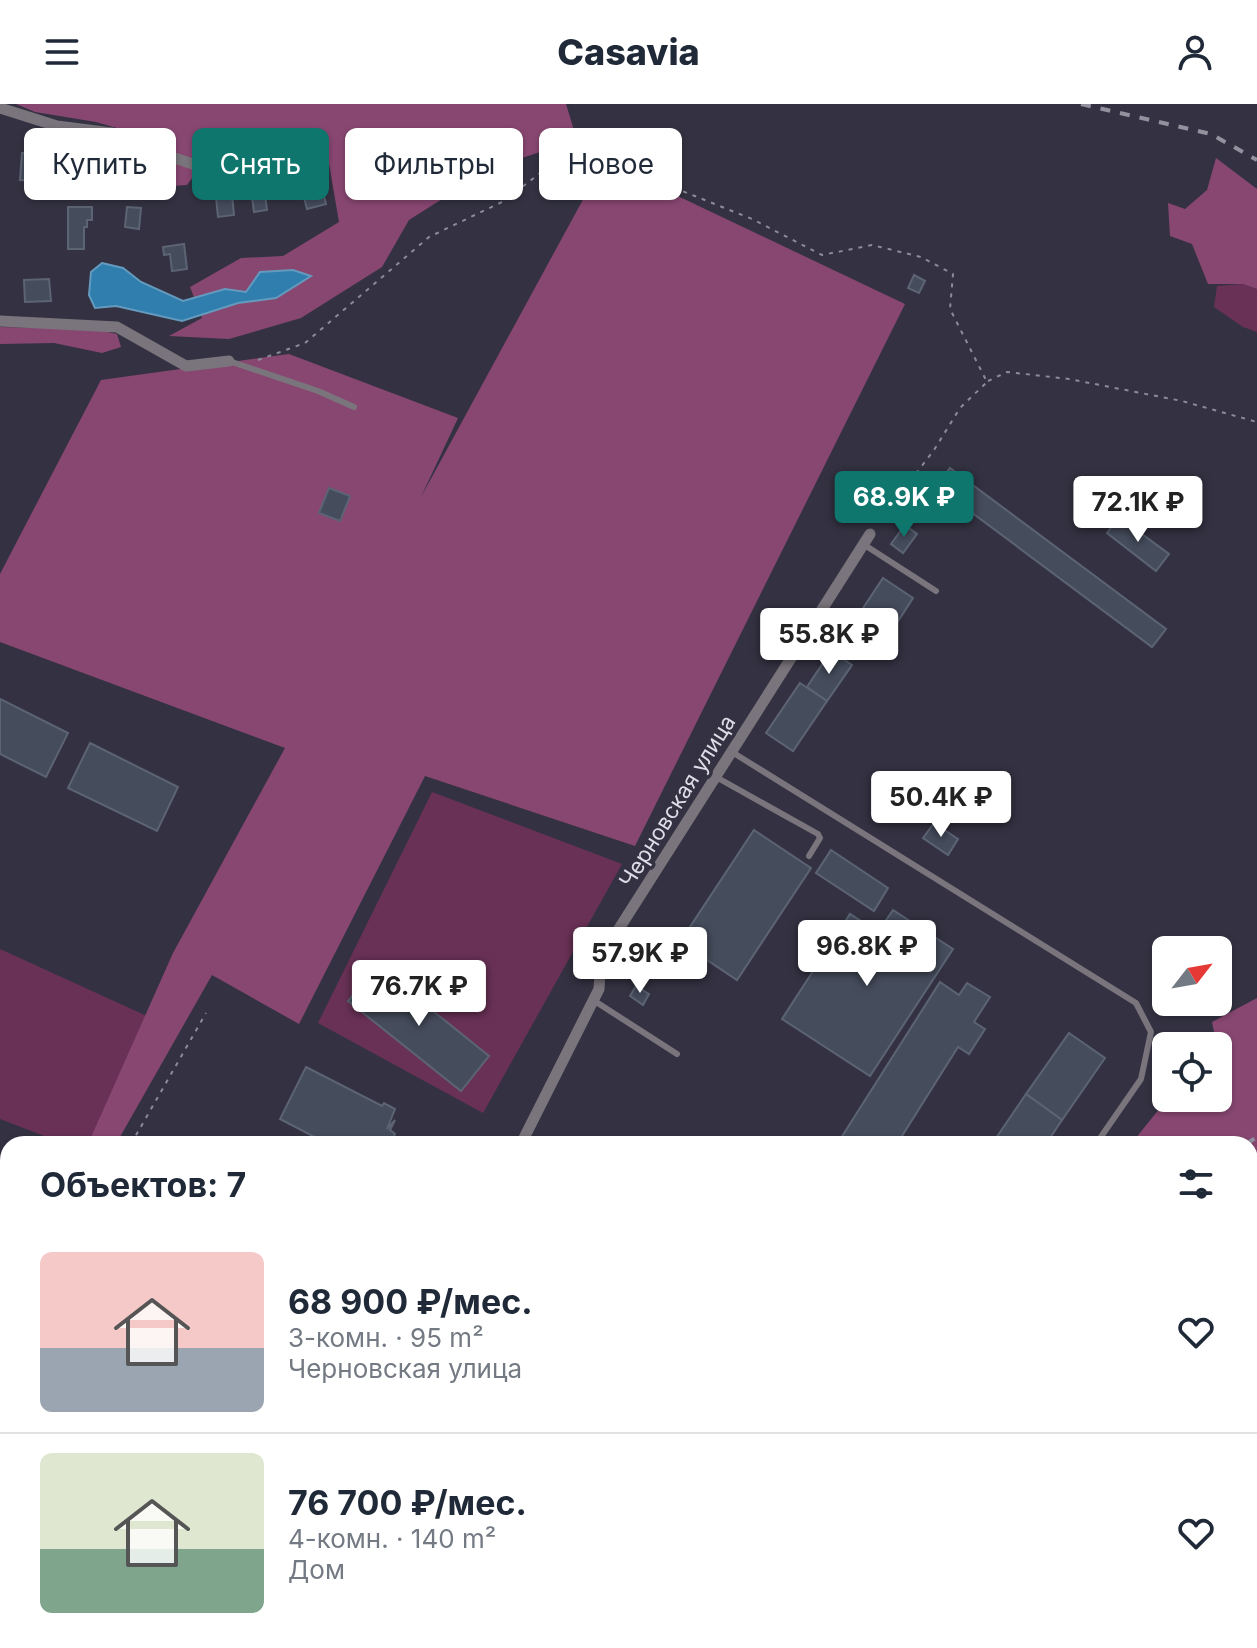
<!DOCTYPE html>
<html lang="ru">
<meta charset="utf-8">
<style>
body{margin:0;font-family:Inter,sans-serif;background:#f2f2f3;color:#1f2937;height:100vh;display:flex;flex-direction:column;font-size:30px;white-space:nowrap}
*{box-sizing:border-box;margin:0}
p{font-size:26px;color:#747a83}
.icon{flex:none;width:44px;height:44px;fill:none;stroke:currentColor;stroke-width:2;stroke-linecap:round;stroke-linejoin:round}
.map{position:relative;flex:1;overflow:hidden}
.panel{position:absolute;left:0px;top:1032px;width:1258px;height:512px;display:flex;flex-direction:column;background:#fff;border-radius:24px 24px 0 0;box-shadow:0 2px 6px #0004}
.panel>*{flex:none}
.guide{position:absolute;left:24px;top:24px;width:800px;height:72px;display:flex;gap:16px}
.needle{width:52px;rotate:59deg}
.controls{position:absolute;left:1152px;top:832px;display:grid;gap:16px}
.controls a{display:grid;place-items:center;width:80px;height:80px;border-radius:12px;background:#fff;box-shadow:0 2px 6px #0004;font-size:40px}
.price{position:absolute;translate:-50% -68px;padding:0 18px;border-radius:8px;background:#fff;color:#222;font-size:26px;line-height:52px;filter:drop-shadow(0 2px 4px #0008)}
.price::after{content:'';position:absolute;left:50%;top:48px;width:24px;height:18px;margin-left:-12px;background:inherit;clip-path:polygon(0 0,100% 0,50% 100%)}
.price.active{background:#0f766e;color:#fff}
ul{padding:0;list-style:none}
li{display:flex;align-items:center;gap:24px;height:200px;padding:0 40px}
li+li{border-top:2px solid #e0e1e3}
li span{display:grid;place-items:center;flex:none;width:224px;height:160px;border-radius:12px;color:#555}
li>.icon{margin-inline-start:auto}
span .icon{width:96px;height:96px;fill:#fffc;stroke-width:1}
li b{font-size:34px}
h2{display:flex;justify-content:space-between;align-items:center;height:96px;padding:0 40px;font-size:34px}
.tag{padding:0 28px;border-radius:12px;background:#fff;box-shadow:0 2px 6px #0004;font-size:28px;line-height:72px}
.tag.active{background:#0f766e;color:#fff}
header{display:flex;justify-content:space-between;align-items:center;height:104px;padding:0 40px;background:#fff;font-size:36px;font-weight:800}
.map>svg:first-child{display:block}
.green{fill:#693156}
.forest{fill:#884771}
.water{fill:#2f7ead;stroke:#649abe;stroke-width:2}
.building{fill:#454c5c;stroke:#5c6474;stroke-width:2}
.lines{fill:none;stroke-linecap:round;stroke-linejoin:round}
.path{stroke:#8c8b98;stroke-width:2;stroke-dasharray:4 6;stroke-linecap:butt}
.lane{stroke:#7a757c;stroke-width:6}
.street{stroke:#7a757c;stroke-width:11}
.rail{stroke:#93919e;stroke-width:4;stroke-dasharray:10 10;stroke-linecap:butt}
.labels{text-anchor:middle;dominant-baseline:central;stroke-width:7;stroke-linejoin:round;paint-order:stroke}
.street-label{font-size:22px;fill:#dedde7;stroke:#343242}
</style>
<header><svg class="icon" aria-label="menu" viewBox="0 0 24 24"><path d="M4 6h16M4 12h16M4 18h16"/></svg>Casavia<svg class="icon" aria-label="person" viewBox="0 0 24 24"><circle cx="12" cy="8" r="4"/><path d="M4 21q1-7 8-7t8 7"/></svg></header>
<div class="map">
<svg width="1257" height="1544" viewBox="0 0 1257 1544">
<rect width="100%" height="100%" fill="#343242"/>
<g class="green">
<polygon points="1243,180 1257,185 1257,228 1243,223 1214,203 1217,182"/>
<polygon points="432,688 622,760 483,1009 318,919"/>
<polygon points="0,845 149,913 92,1040 65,1040 0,1015"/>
<polygon points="0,1051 8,1054 8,1219 0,1235"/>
</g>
<g class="forest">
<polygon points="16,0 566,0 577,36 491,64 409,116 382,163 301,214 229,235 169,232 202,214 190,183 241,154 283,152 339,118 327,48 260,60 203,59 187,81 143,84 135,54 137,30 96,18 35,8"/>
<polygon points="1216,54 1257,85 1257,185 1243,180 1208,180 1192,140 1170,132 1168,99 1185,105 1207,86"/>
<polygon points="604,57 905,200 635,742 425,672 299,920 212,871 116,1040 88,1040 173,849 285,644 0,538 0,470 101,276 289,250 458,314 421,393"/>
<polygon points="0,223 93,225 117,230 121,243 102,249 54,239 0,240"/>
<polygon points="1257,894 1257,1144 1250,1150 1250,1040 1131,1040 1168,994 1218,994 1218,960 1220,958 1212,918"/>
<polygon points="344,1536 589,1536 587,1544 325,1544 328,1540"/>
<polygon points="858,1536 978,1536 975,1544 856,1544"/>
</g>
<polygon class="water" points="102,159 123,164 141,178 183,197 225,185 246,188 260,168 293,166 311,172 276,194 238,199 182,217 116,202 95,204 89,191 91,168"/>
<g class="building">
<polygon points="22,49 37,50 35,77 20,76"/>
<polygon points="320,77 326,100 307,105 301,82"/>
<polygon points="232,91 234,111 218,113 216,93"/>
<polygon points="265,91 267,106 254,108 252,93"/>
<polygon points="68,103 92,103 92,116 87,116 87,123 84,123 84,145 68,145"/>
<polygon points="127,103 141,104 139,125 125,123"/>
<polygon points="184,140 187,165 172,167 170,150 164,151 163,143"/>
<polygon points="914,171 925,177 919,189 908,184"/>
<polygon points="49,175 51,197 25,198 24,176"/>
<polygon points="950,364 1166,525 1152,543 936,382"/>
<polygon points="329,384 350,392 340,417 319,409"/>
<polygon points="1119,413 1169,450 1156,467 1107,429"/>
<polygon points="905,421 917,430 903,449 891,440"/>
<polygon points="883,474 913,494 875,553 844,533"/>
<polygon points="831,547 852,561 827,597 807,583"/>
<polygon points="800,579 827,597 793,647 766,629"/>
<polygon points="0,595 68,629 46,673 0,650"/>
<polygon points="90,639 178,683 157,727 68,684"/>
<polygon points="934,719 958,735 948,751 923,734"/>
<polygon points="754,726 811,764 737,876 680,838"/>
<polygon points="831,746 888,784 874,807 816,769"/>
<polygon points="893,806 953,845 870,972 782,915 850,810 878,828"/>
<polygon points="377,862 489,952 461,987 348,897"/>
<polygon points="940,878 959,891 967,879 990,893 974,918 985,925 969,950 958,943 897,1040 850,1040 841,1034"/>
<polygon points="636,882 649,890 643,901 630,892"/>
<polygon points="1069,929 1105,954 1062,1016 1026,990"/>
<polygon points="306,963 382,1002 384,999 395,1005 387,1025 395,1016 390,1026 395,1030 390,1039 382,1037 380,1040 328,1040 280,1015"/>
<polygon points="1026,990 1062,1016 1046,1040 992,1040"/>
</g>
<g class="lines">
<g class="path">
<polyline points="258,256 305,239 429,133 504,97 570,46 593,35 650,74 752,115 822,151 872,141 921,153 953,170 950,205 987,278 960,304 934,346 878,419"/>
<polyline points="988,277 1007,268 1069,275 1182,297 1257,318"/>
<polyline points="131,1040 206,909"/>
</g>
<g class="lane">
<polyline points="229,257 318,287 354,303"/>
<polyline points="863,440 936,487"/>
<polyline points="732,648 1136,899 1151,928 1141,975 1096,1040"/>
<polyline points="716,673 818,730 820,734 809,752"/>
<polyline points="593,896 677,950"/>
<polyline points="1250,1230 1257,1223"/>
<polyline points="1250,1294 1257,1288"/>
<polyline points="1250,1361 1257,1354"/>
<polyline points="993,1536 998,1539 1001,1536"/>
<polyline points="1160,1536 1167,1544"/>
<polyline points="1038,1544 1051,1536"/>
</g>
<g class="street">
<polyline points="0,4 57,22 112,29 141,43 208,65 253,67 319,55"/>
<polyline points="0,217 117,223 186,262 229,257"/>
<polyline points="521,1040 599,885 601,853 870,430"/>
<polyline points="0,1294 8,1295"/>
</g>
<g class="rail">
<polyline points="1081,0 1211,30 1257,56"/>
<polyline points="1246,1040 1257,1033"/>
<polyline points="622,1544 625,1536"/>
</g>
</g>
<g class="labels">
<g class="street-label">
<text transform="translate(677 697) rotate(-58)">Черновская улица</text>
</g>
</g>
</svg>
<div class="controls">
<a><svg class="needle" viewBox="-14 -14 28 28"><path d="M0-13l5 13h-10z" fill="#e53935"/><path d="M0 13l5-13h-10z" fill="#747a83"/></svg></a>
<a><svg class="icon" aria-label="locate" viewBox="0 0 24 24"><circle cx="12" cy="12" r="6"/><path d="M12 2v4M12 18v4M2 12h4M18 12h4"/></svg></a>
</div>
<b class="price active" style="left:904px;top:435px">68.9K ₽</b>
<b class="price" style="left:1138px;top:440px">72.1K ₽</b>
<b class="price" style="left:829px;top:572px">55.8K ₽</b>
<b class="price" style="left:941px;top:735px">50.4K ₽</b>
<b class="price" style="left:867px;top:884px">96.8K ₽</b>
<b class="price" style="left:640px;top:891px">57.9K ₽</b>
<b class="price" style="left:419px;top:924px">76.7K ₽</b>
<div class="guide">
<a class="tag">Купить</a>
<a class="tag active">Снять</a>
<a class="tag">Фильтры</a>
<a class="tag">Новое</a>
</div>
<section class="panel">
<h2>Объектов: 7<svg class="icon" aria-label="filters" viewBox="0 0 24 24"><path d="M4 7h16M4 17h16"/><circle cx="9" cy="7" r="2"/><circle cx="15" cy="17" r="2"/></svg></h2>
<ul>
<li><span style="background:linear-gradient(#f6c9c9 60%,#9aa5b1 0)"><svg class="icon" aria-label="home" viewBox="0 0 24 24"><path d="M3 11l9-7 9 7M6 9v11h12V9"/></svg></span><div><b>68 900 ₽/мес.</b><p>3-комн. · 95 m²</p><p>Черновская улица</p></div><svg class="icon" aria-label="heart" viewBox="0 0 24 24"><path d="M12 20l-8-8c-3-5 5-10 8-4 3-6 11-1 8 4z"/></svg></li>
<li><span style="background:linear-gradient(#dfe7d0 60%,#7fa58c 0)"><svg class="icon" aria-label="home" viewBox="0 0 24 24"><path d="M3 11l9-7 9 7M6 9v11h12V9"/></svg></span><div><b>76 700 ₽/мес.</b><p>4-комн. · 140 m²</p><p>Дом</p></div><svg class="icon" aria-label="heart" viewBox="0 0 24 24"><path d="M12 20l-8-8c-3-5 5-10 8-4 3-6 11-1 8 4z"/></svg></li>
</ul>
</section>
</div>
